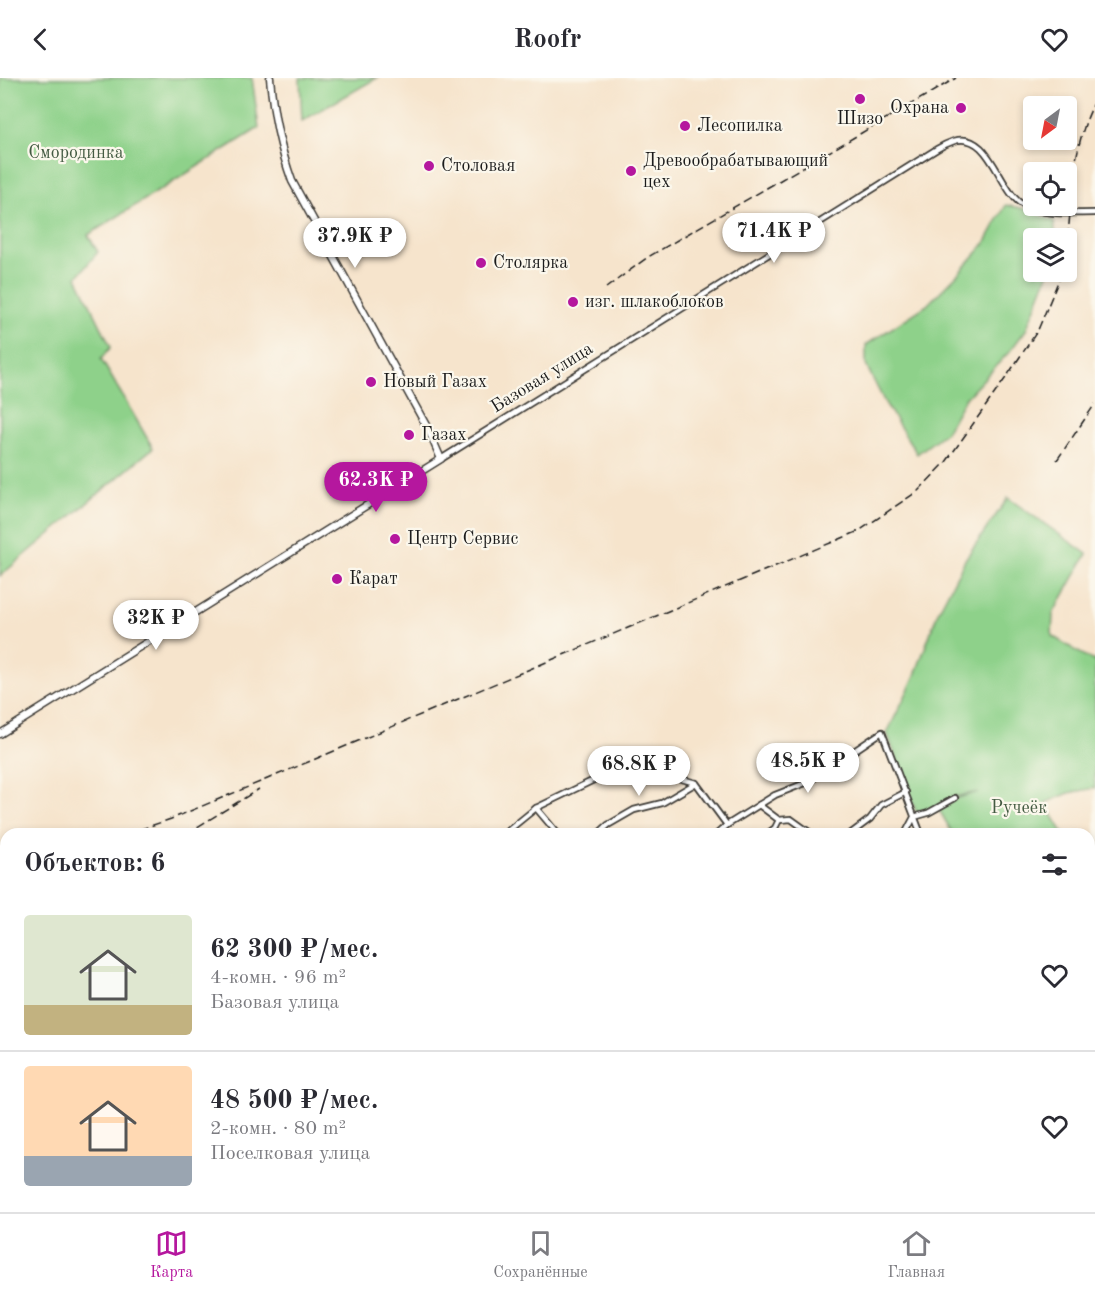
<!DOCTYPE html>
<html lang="ru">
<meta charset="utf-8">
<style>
body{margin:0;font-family:"Old Standard TT",serif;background:#f7f7f7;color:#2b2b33;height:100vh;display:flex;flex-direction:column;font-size:22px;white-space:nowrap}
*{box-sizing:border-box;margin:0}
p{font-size:20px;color:#7c7c81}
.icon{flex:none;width:33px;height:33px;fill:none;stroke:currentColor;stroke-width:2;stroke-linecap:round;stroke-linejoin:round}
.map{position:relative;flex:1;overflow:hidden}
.details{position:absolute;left:0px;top:750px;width:1095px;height:384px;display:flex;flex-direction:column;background:#fff;border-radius:18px 18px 0 0;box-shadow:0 3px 9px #0003}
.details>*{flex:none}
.needle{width:39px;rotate:212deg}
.fabs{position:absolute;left:1023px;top:18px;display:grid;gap:12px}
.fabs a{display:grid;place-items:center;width:54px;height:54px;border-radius:6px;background:#fff;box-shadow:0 3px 9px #0003;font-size:30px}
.price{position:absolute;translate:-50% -51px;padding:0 14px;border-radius:21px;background:#fff;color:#222;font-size:20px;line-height:39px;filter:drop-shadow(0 2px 3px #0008)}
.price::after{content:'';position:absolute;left:50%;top:36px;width:18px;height:14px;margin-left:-9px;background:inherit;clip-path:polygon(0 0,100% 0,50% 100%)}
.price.selected{background:#b5179e;color:#fff}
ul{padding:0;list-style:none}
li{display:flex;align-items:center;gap:18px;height:150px;padding:0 24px}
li+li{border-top:2px solid #e1e1e2}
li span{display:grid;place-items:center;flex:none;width:168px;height:120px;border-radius:6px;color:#555}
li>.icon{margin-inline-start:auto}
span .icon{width:72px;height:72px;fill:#fffc;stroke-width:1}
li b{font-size:26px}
h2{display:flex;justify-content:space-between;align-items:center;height:72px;padding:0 24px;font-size:26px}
header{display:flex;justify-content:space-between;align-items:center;height:78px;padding:0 24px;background:#fff;font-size:27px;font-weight:700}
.menu{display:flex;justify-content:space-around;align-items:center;height:84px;border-top:2px solid #e1e1e2;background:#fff;font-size:16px;color:#7c7c81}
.menu a{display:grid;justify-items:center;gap:3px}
.menu .selected{color:#b5179e}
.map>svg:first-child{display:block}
.green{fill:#8ed18a;stroke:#557653;stroke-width:1.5}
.forest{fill:#72b376;stroke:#476849;stroke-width:1.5}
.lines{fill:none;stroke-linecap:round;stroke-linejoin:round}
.stream{stroke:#6e9fd8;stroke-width:1.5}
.minor-casing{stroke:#3d3a36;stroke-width:8}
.tertiary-casing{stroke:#3d3a36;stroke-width:8}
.secondary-casing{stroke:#3d3a36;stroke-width:9}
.minor{stroke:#fff;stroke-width:4.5}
.tertiary{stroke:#fff;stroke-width:5}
.secondary{stroke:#fff;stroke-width:6}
.rail{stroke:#1c1c1c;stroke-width:1.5;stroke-dasharray:9 4.5;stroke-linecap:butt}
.poi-dot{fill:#b5179e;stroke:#fbf7ec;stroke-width:2}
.labels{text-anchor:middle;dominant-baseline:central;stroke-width:4.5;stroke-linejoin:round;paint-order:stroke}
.poi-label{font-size:18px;fill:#1c1c1c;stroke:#fbf7ec;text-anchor:start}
.park-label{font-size:18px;fill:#445b42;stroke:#fbf7ec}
.street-label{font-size:18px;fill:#1c1c1c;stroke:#fbf7ec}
</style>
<header><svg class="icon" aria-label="back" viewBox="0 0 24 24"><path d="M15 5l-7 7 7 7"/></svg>Roofr<svg class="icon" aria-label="heart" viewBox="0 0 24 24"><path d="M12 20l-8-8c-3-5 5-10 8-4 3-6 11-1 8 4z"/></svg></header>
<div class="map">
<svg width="1095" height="1134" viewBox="0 0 1095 1134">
<rect width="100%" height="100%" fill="#fbf7ec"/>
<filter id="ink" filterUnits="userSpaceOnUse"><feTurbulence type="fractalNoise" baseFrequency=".0167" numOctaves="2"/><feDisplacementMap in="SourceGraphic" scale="12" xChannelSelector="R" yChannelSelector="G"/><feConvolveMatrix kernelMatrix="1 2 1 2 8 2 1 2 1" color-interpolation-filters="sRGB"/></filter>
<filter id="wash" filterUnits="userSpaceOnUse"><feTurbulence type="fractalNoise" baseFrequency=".008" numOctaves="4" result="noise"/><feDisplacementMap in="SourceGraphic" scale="24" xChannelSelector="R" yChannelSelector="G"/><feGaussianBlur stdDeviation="1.35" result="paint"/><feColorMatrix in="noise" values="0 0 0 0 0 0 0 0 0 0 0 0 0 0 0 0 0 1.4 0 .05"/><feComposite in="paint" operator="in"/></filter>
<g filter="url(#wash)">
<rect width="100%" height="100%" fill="#f6e4cc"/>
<g class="green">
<polygon points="0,0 252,0 259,50 88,157 98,174 77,199 111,269 101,281 153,370 0,498"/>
<polygon points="300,0 377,0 302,43"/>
<polygon points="1006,127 1025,131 1054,143 1056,160 1034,160 1034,194 1049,194 1026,252 1010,273 964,322 946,354 917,376 885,325 866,287 866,267 927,227 956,198 984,167"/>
<polygon points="1008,420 1087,476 1053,536 1052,558 1093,583 1095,582 1095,710 1069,715 1045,725 1064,756 953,756 939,732 955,721 978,714 954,719 928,733 916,734 887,655 914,600 938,534 966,480"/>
<polygon points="1089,760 1095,768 1095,1014 1089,1017"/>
<polygon points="1095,1017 1095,1134 961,1134 969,1128 1089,1128 1089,1021"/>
<polygon points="780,1128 966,1128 959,1134 781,1134"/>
</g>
<polygon class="forest" points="270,1128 308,1133 321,1128 367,1128 367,1134 273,1134"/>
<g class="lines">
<g class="stream">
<polyline points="1089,937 1095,931"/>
<polyline points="811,1134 817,1128"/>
</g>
</g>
</g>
<g filter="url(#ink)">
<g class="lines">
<g class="minor-casing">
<g id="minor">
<path d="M 441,381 L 937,71 C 942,68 948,65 954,63 C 991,52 999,116 1025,128 C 1045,138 1073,135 1095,135"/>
<polyline points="759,727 779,742 791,741 812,756"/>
<polyline points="536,730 558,756"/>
<polyline points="504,756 536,730 627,686 696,705 727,747"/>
<polyline points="598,756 608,747 634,732 662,725 696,705"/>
<polyline points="717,756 727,747 775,717 808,704 882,654 921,756"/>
<polyline points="767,756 775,750 779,742"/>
<polyline points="850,756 870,741 881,727 906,714"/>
<polyline points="905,756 914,739 928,735 955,720"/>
<polyline points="1089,1019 1095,1015"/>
<polyline points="480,1134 483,1128"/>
<polyline points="508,1134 519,1128"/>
<polyline points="612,1134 622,1128"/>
<polyline points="712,1134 720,1128"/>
<polyline points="961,1134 968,1128"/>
</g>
</g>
<g class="tertiary-casing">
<polyline id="tertiary" points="149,1134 159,1128"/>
</g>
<g class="secondary-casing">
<g id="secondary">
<path d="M 0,656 L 441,381 L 428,351 L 292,103 C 280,70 273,35 270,0"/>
<polyline points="0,855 6,859"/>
<polyline points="396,1128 404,1134"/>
</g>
</g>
<use href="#minor" class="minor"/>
<use href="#tertiary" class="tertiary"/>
<use href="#secondary" class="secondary"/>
<g class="rail">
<path d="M 1066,174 C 1073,121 1070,72 1095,23"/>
<polyline points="606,210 648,179 956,0"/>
<polyline points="1057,382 1095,326"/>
<polyline points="126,756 171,741 289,692 859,453 918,413 946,384 1005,301 1038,252 1062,194"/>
<polyline points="186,756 259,711"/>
<polyline points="0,769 6,770"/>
<polyline points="0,785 6,786"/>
<polyline points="0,842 6,846"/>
<polyline points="0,895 6,890"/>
</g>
</g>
</g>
<g class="poi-dot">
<circle cx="860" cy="21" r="6"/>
<circle cx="961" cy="30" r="6"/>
<circle cx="685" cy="48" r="6"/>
<circle cx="429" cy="88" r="6"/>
<circle cx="631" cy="93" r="6"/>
<circle cx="481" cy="185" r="6"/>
<circle cx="573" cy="224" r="6"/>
<circle cx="371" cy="304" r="6"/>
<circle cx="409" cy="357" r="6"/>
<circle cx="395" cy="461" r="6"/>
<circle cx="337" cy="501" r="6"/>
</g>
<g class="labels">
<g class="poi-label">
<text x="949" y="30" text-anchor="end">Охрана</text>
<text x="860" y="41" text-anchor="middle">Шизо</text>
<text x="697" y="48">Лесопилка</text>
<text x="643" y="83">Древообрабатывающий<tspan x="643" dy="21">цех</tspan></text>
<text x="441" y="88">Столовая</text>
<text x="493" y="185">Столярка</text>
<text x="585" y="224">изг. шлакоблоков</text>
<text x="383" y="304">Новый Газах</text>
<text x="421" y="357">Газах</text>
<text x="407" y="461">Центр Сервис</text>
<text x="349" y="501">Карат</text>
</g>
<g class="park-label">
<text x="76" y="75">Смородинка</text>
<text x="1019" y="730">Ручеёк</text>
</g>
<g class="street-label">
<text transform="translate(542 300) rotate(-32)">Базовая улица</text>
</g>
</g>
</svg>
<div class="fabs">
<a><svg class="needle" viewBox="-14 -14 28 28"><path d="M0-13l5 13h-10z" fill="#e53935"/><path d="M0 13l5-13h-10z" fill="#7c7c81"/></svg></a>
<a><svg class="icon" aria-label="locate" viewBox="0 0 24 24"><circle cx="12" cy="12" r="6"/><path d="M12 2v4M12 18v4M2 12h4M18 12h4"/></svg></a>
<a><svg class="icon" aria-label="layers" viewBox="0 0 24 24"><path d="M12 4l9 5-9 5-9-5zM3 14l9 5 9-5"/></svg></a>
</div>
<b class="price" style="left:774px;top:186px">71.4K ₽</b>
<b class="price" style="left:355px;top:191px">37.9K ₽</b>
<b class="price selected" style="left:376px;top:435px">62.3K ₽</b>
<b class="price" style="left:156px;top:573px">32K ₽</b>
<b class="price" style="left:808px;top:716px">48.5K ₽</b>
<b class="price" style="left:639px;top:719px">68.8K ₽</b>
<section class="details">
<h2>Объектов: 6<svg class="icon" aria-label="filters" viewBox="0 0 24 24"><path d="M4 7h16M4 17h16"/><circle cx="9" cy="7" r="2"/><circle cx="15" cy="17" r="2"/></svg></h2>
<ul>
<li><span style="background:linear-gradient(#dfe7d0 75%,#c2b280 0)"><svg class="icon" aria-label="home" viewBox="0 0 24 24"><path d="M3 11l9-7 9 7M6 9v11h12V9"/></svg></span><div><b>62 300 ₽/мес.</b><p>4-комн. · 96 m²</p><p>Базовая улица</p></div><svg class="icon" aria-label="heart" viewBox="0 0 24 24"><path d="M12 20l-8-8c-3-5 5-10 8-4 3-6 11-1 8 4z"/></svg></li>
<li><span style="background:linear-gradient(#ffd9b3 75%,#9aa5b1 0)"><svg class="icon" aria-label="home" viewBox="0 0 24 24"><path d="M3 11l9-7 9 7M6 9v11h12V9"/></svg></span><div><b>48 500 ₽/мес.</b><p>2-комн. · 80 m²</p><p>Поселковая улица</p></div><svg class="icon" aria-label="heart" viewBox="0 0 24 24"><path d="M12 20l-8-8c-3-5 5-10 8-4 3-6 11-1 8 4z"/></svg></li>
</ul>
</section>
</div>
<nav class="menu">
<a class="selected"><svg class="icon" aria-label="map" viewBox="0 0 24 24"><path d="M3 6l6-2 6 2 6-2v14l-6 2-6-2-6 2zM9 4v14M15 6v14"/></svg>Карта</a>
<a><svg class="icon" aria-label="saved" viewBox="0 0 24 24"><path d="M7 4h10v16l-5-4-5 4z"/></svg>Сохранённые</a>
<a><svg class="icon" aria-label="home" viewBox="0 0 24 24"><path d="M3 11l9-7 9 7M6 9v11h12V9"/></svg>Главная</a>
</nav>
